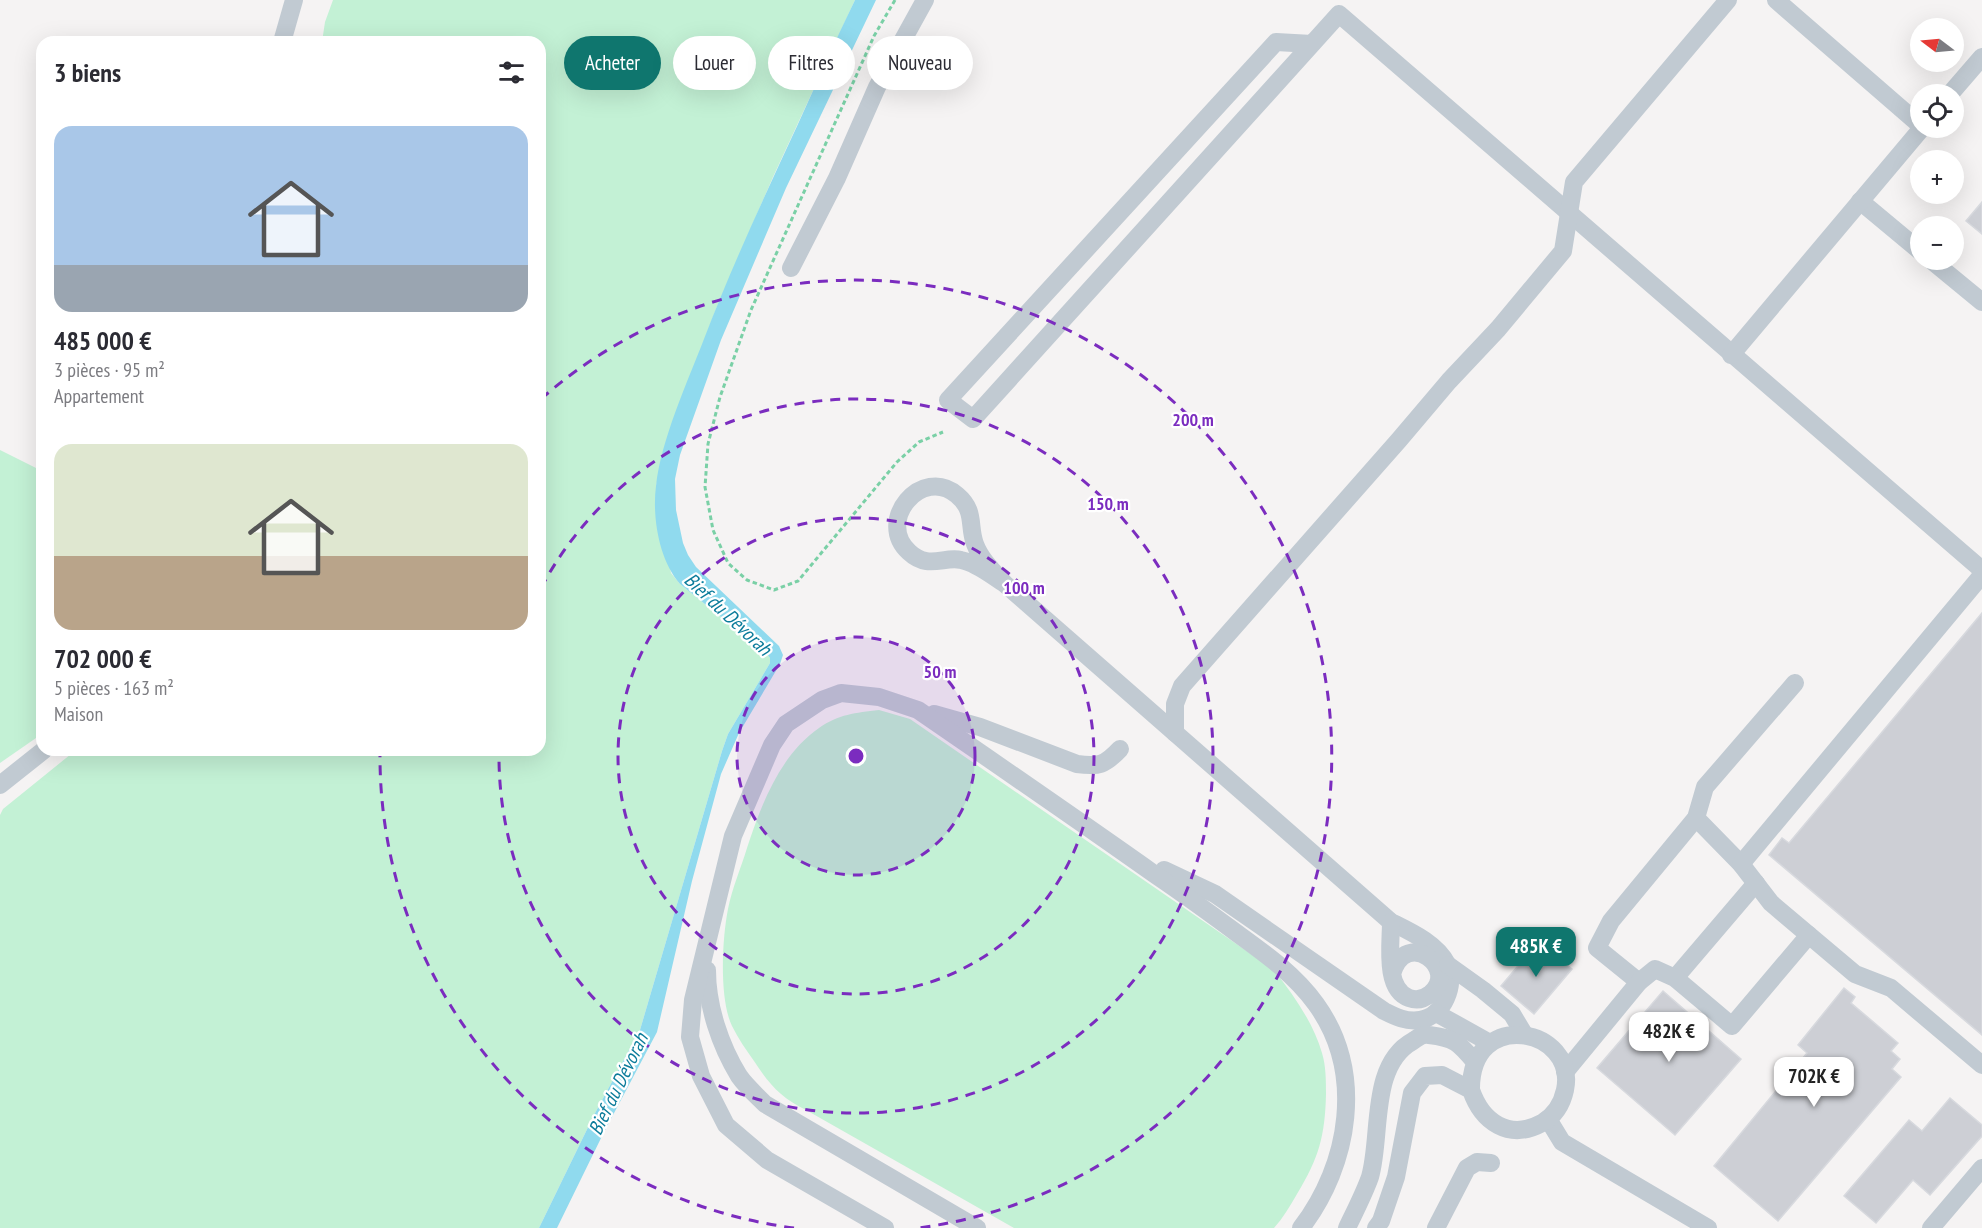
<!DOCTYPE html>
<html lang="fr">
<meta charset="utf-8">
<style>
body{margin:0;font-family:"PT Sans Narrow",sans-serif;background:#f7f7f7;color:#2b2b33;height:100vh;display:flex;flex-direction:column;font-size:22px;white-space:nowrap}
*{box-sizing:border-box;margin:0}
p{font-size:20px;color:#7c7c81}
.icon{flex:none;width:33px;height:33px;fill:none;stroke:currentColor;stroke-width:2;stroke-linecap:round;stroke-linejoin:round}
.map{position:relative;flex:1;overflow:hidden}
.sheet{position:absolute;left:36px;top:36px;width:510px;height:720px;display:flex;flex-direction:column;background:#fff;border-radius:18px;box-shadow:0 6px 24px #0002}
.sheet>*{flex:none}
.guide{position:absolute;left:564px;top:36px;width:570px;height:54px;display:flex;gap:12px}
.needle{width:39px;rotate:286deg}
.fabs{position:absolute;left:1910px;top:18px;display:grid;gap:12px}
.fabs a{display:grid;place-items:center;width:54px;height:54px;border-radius:50%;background:#fff;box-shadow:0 6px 24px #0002;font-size:30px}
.price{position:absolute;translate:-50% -51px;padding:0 14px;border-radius:12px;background:#fff;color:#222;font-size:20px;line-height:39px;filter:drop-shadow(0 2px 3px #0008)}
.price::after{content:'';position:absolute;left:50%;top:36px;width:18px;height:14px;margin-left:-9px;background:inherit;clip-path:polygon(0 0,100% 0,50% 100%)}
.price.active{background:#0f766e;color:#fff}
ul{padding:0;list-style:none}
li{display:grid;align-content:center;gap:12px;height:318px;padding:0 18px}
li span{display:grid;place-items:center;height:186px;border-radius:18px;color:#555}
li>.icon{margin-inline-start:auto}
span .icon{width:108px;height:108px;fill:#fffc;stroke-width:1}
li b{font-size:26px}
h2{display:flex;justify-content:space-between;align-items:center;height:72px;padding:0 18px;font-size:26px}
.tag{padding:0 21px;border-radius:27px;background:#fff;box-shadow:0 6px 24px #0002;font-size:21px;line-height:54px}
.tag.active{background:#0f766e;color:#fff}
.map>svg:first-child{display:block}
.green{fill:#c3f1d5}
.water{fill:#90daee}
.building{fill:#cdcfd5;stroke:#d7d9de;stroke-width:1.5}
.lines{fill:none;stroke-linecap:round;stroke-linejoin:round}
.path{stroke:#7ad0a6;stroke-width:3;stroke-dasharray:4.5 3;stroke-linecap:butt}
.minor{stroke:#c1cad2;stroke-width:18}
.ring{fill:none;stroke:#7b2cbf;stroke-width:3;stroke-dasharray:10 8}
.labels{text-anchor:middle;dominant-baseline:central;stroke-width:4.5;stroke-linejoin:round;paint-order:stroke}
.water-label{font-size:20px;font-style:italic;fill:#0c7c9b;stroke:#fff}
.centre{fill:#7b2cbf;stroke:#fff;stroke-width:3}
.ring-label{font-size:18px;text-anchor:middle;font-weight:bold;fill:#7b2cbf;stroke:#fff;stroke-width:4.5;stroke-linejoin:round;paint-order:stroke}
</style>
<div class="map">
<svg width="1982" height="1228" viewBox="0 0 1982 1228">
<rect width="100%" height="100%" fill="#f5f3f3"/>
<g class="green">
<polygon points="333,0 855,0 773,177 716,309 667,439 656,486 671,573 680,584 767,654 770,658 770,663 728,734 722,751 640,1030 594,1115 539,1228 0,1228 0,815 3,809 76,750 540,750 540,42 322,42 325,22"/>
<polygon points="0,450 42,471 42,730 36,738 0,763"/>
<path d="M 879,710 L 910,719 L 1274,970 C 1294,996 1313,1022 1322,1053 C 1326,1066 1326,1081 1326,1094 C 1325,1136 1319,1158 1297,1194 C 1290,1206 1283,1218 1274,1228 L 1014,1228 L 806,1110 C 781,1098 769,1084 754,1061 C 746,1050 738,1038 732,1026 C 719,999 722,939 728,909 C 732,888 741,868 747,848 C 761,805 780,755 819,728 C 839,714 855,713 879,710 Z"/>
</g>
<path class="water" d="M 855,0 L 876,0 L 786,188 L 721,340 L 680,455 L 675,479 L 676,510 L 683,543 L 688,555 L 696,567 L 779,646 L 783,655 L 780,664 L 739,733 L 721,774 L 692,881 L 657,1032 L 604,1132 L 557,1228 L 539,1228 L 594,1115 L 640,1030 L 722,751 L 728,734 L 770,663 L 770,658 L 767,654 L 680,584 C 659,560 652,517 656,486 C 661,440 687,383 704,339 C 732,266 765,195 798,124 C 817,82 835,41 855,0 Z"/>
<g class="building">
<polygon points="1982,202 1982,234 1966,221"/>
<polygon points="1982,613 1982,1035 1769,855 1782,838 1789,843"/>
<polygon points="1539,941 1572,969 1534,1014 1501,986"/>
<polygon points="1844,988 1855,997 1851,1003 1898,1043 1891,1051 1900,1059 1892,1069 1901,1077 1778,1221 1714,1166 1807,1053 1798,1045"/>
<polygon points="1663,991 1741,1059 1675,1135 1597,1068"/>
<polygon points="1950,1098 1982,1125 1982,1136 1930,1195 1913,1180 1876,1223 1844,1196 1909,1120 1922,1131"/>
</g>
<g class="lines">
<polyline class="path" points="895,0 874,36 751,310 720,397 708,444 705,487 713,530 728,563 747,580 774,590 798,581 897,462 919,442 943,432"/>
<g class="minor">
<polyline points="1776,0 1920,125"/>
<polyline points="282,42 294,0"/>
<path d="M 1312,44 L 1276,42 L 948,400 L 973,419 C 1086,294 1199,169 1312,44 L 1339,14 L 1982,570"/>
<polyline points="1950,94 1982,57"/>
<polyline points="1860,201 1920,251"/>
<polyline points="1931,260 1982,302"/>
<polyline points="791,268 837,178 877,87 925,0"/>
<polyline points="1731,355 1922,128"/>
<path d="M 1005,584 C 992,576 977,563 961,560 C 944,556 928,570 909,552 C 875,521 922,465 957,495 C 976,511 968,525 975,544 C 981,560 994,572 1005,584 L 1391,922 C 1411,932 1436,943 1447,964 C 1457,984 1443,1017 1420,1020 C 1406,1022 1396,1017 1384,1011 L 1215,894 L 1164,870"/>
<path d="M 934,714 L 980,727 L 1077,764 C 1099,767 1105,765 1120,749"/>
<polyline points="1175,733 1175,704 1182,686 1399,440 1449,381 1498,329 1563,251 1574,182 1728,0"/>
<polyline points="0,785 44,750"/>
<polyline points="1696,818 1741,864 1771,903 1778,909 1855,974 1891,988 1982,1065"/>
<polyline points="1741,864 1982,575"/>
<path d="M 1391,922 C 1391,944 1384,989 1409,998 C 1417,1001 1424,999 1430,994 C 1461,970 1406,926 1392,974"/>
<polyline points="1448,965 1483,990 1512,1014 1524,1034"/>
<path d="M 707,970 C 707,1006 720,1045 739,1076 C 746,1086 756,1095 765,1104 L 977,1228"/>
<polyline points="1675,978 1756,883"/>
<polyline points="1639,982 1597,948 1611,921 1696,818 1705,787 1795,683"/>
<polyline points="1436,1013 1490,1043"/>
<polyline points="1565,1072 1639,982 1655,969 1675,978 1732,1026 1809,935"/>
<polyline points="1548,1119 1562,1142 1708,1228"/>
<path d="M 885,1228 L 767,1160 L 726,1125 L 701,1076 L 690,1037 L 693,1000 L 733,836 L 772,745 L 786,724 L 822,700 L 841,693 L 879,697 L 918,710 C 998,765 1078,820 1157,876 C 1185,895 1211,914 1238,934 C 1267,955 1295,975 1316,1004 C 1365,1072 1350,1164 1301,1228"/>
<path d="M 1347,1228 C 1355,1211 1364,1194 1370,1177 C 1382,1136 1369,1065 1413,1041 C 1419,1037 1422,1034 1429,1035 C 1455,1038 1459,1043 1475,1062"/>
<path d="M 1376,1228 L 1381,1221 L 1396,1177 L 1412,1093 L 1425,1076 L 1442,1075 L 1471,1090 C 1482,1122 1509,1141 1542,1123 C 1554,1116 1562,1104 1565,1090 C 1578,1028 1470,1006 1471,1090"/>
<polyline points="1436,1228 1467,1168 1477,1162 1491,1163"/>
<polyline points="1931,1228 1982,1168"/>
</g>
</g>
<circle cx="856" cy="756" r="119" fill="#7b2cbf" fill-opacity=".12"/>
<g class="ring">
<circle cx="856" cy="756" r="119"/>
<circle cx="856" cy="756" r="238"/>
<path d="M541 588A357 357 0 1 1 499 753"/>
<path d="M794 1228A476 476 0 0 1 380 752M541 399A476 476 0 1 1 918 1228"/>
</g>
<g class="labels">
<g class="water-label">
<text transform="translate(728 614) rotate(43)">Bief du Dévorah</text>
<text transform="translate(618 1084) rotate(-64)">Bief du Dévorah</text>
</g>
</g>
<circle cx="856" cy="756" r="9" class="centre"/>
<g class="ring-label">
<text x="1193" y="426">200 m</text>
<text x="1108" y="510">150 m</text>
<text x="1024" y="594">100 m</text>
<text x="940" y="678">50 m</text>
</g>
</svg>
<div class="fabs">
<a><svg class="needle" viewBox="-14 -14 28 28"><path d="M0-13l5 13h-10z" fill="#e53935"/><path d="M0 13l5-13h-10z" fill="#7c7c81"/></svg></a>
<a><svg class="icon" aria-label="locate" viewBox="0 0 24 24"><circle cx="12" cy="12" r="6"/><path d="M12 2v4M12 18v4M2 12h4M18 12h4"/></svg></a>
<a>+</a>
<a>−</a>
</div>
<b class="price active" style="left:1536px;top:978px">485K €</b>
<b class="price" style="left:1669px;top:1063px">482K €</b>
<b class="price" style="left:1814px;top:1108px">702K €</b>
<div class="guide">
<a class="tag active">Acheter</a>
<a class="tag">Louer</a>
<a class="tag">Filtres</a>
<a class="tag">Nouveau</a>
</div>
<section class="sheet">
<h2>3 biens<svg class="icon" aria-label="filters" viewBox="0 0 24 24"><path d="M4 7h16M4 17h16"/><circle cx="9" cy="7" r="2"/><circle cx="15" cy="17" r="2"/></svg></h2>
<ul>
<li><span style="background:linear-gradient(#a9c7e8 75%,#9aa5b1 0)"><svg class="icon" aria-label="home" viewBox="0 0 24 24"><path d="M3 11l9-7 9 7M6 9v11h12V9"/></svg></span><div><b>485 000 €</b><p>3 pièces · 95 m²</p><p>Appartement</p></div></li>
<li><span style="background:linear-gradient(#dfe7d0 60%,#b9a48a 0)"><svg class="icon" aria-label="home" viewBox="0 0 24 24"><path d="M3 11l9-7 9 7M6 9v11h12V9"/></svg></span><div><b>702 000 €</b><p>5 pièces · 163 m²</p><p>Maison</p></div></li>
</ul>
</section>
</div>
